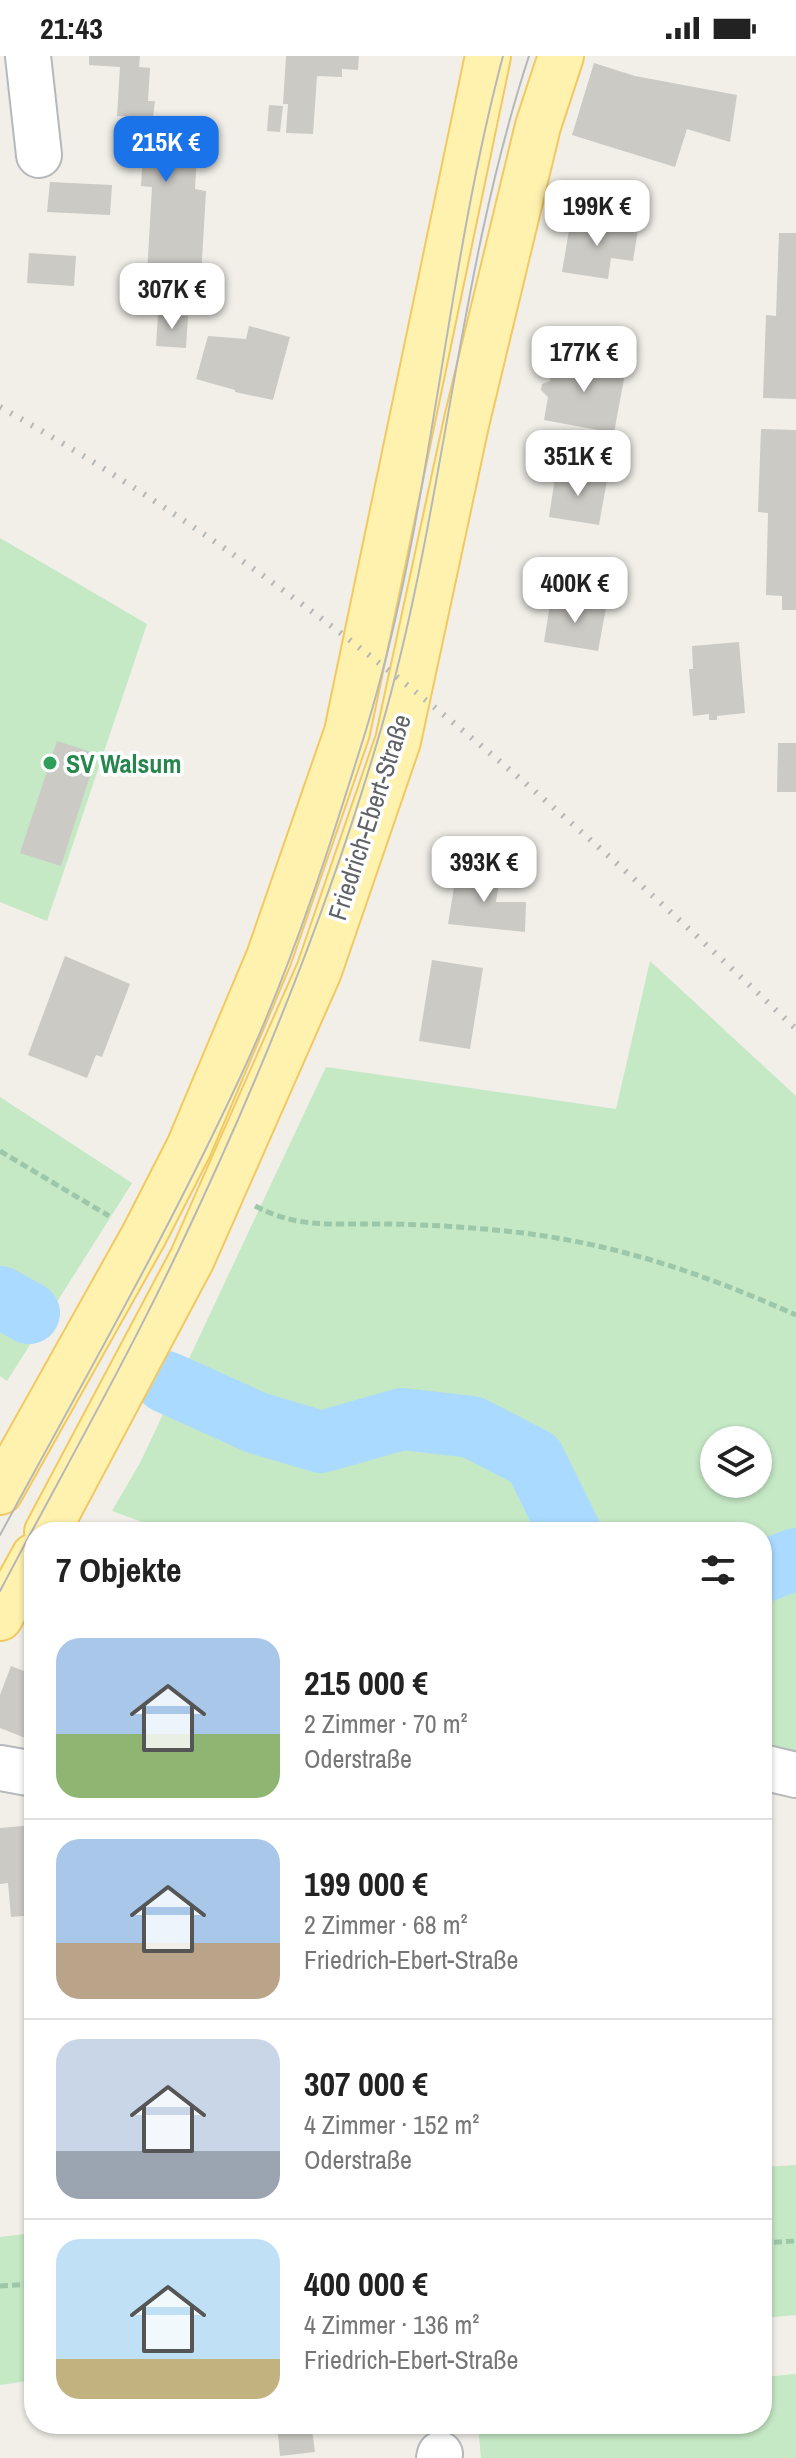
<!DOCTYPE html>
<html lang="de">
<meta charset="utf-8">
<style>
body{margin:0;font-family:"Archivo Narrow",sans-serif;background:#f6f6f6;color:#222;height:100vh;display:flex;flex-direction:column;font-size:30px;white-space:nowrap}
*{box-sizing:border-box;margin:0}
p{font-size:26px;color:#767676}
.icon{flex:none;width:44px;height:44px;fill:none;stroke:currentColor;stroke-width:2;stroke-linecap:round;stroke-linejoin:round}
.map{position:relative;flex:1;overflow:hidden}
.details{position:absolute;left:24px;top:1466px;width:748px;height:912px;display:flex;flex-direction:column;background:#fff;border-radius:32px;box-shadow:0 2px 6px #0004}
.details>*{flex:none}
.fabs{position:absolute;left:700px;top:1370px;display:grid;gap:16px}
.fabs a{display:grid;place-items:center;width:72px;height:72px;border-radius:50%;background:#fff;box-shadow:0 2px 6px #0004;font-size:40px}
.price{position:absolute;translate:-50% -68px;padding:0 18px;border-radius:16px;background:#fff;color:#222;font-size:26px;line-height:52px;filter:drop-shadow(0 2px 4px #0008)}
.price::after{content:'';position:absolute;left:50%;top:48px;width:24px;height:18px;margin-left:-12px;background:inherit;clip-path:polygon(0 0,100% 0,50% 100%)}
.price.selected{background:#1a73e8;color:#fff}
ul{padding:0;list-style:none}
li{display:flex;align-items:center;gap:24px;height:200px;padding:0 32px}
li+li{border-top:2px solid #e0e0e0}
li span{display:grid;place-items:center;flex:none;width:224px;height:160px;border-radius:24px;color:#555}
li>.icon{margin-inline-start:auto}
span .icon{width:96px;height:96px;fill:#fffc;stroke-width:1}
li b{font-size:34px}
h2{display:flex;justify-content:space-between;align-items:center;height:96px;padding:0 32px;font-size:34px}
.status{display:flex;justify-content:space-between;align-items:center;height:56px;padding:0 40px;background:#fff;direction:ltr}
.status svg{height:22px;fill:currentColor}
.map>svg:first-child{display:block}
.green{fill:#c5e8c5;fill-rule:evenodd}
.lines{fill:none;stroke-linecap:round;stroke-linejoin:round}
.river{stroke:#aadaff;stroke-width:62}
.building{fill:#cccac5}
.minor-casing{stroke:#b5b8bc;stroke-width:48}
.major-casing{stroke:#f2c960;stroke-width:48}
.path{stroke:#9cc7a9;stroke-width:5;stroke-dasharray:8 4;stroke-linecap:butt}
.minor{stroke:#fff;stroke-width:44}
.major{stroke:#fff2af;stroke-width:44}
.tram{stroke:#b6b7b8;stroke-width:2}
.rail{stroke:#b6b7b8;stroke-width:6;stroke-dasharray:2 10;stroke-linecap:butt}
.leisure-dot{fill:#2e9e5b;stroke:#fff;stroke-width:3}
.labels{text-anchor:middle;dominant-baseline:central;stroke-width:7;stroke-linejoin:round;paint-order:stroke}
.leisure-label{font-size:26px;font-weight:bold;fill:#27864d;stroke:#fff;text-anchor:start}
.street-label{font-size:26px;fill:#5f6368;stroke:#fff}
</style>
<div class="status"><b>21:43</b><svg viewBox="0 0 49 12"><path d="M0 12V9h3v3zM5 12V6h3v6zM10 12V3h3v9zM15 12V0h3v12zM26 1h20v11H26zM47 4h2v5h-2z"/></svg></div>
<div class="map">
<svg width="796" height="2402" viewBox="0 0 796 2402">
<rect width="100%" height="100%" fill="#f1efe8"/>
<g class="green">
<polygon points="0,482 147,568 47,865 0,846"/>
<path d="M 650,905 L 796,1040 L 796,1698 L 762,1693 L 762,1476 L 170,1476 L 112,1455 L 141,1405 L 326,1011 L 616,1053 ZM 714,1384 L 758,1384 L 758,1428 L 714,1428 Z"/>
<polygon points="0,1041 132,1127 7,1325 0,1320"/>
<polygon points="796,2109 796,2259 762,2262 762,2111"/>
<polygon points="34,2177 34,2324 0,2329 0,2181"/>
<polygon points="796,2318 796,2402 481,2402 478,2368 762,2368 762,2321"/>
</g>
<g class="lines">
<g class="river">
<polyline points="0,1241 29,1257"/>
<polyline points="166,1326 257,1367 321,1386 402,1363 472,1371 534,1403 570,1476"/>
<polyline points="762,1516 796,1503"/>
</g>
</g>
<g class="building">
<polygon points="89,0 140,0 139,11 150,12 148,45 155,45 153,61 199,64 195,133 206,135 200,239 146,236 152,131 141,130 145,61 117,60 120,11 89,9"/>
<polygon points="286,0 359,0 358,14 342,13 342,21 317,20 313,78 286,77 288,48 283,48"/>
<polygon points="594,7 635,20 737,39 730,86 687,73 675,111 572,79"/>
<polygon points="269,49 283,50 280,76 267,75"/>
<polygon points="50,126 112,129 110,159 47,156"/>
<polygon points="571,162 638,174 633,205 611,202 608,223 562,216"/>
<polygon points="779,177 796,177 796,343 763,342 766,259 776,260"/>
<polygon points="29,197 76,200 74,230 27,227"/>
<polygon points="158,258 188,260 186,292 156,290"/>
<polygon points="249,270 290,281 273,344 235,336 235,334 196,323 208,280 246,283"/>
<polygon points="555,299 626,312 614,377 544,364 548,341 541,334 542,328 550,325"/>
<polygon points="761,373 796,374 796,554 782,554 782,540 766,539 768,457 758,456"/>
<polygon points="556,415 607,424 599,469 549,461"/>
<polygon points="551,542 606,552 598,595 544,586"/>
<polygon points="739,586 745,657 717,660 717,664 709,664 709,658 693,660 689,613 693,613 692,590"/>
<polygon points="57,685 97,698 61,810 20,797"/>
<polygon points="778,687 796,687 796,736 777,736"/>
<polygon points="457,813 500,821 496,846 526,846 525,876 448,868"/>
<polygon points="65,900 130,928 102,1001 96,999 87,1022 28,999"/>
<polygon points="432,904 483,912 470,993 419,985"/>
<polygon points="11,1610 34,1619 34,1680 30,1678 28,1683 0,1672 0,1639"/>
<polygon points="34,1769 34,1859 11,1861 8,1827 0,1828 0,1772"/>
<polygon points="277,2368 350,2368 351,2370 312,2374 315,2396 280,2400"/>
</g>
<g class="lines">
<g class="minor-casing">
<g id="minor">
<polyline points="28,0 39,99"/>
<polyline points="762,1711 796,1719"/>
<polyline points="0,1712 34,1718"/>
<polyline points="439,2402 440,2398"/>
</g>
</g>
<g class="major-casing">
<g id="major">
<polyline points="0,1436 144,1179 189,1091 269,901 347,676 488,0"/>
<polyline points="47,1476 192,1203 319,915 398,685 467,364 538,70 561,0"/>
<polyline points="0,1562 34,1500"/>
</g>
</g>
<g class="path">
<polyline points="0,1095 109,1160"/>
<path d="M 255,1150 C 300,1173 330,1167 379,1168 C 421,1168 464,1171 506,1175 C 611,1186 700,1216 796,1259"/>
<polyline points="762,2187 796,2185"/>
<polyline points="0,2230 34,2228"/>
</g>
<use href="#minor" class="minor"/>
<use href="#major" class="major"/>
<g class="tram">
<path d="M 0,1479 C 85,1322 175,1165 249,1002 C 296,897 332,784 366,674 C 433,454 444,222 503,0"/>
<path d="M 0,1535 C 60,1421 124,1309 179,1193 C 259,1025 329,852 381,673 C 445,452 457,219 529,0"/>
</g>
<path class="rail" d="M 0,351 C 297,518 549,739 796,973"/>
</g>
<circle class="leisure-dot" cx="50" cy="707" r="8"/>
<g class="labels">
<g class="leisure-label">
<text x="66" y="707">SV Walsum</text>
</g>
<g class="street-label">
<text transform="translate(369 761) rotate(-72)">Friedrich-Ebert-Straße</text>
</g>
</g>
</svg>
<div class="fabs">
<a><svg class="icon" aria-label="layers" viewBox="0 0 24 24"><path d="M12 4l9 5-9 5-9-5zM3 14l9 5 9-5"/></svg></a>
</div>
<b class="price selected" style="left:166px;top:128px">215K €</b>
<b class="price" style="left:597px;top:192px">199K €</b>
<b class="price" style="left:172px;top:275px">307K €</b>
<b class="price" style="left:584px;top:338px">177K €</b>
<b class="price" style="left:578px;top:442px">351K €</b>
<b class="price" style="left:575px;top:569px">400K €</b>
<b class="price" style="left:484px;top:848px">393K €</b>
<section class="details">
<h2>7 Objekte<svg class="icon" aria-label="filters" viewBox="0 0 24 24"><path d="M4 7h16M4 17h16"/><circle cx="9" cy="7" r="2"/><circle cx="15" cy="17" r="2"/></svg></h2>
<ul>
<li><span style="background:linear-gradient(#a9c7e8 60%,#8fb573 0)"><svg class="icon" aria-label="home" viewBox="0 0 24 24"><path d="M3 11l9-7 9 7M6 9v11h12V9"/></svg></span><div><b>215 000 €</b><p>2 Zimmer · 70 m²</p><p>Oderstraße</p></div></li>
<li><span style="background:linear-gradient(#a9c7e8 65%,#b9a48a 0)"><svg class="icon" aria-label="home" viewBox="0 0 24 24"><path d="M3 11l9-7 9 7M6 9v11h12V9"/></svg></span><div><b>199 000 €</b><p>2 Zimmer · 68 m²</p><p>Friedrich-Ebert-Straße</p></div></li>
<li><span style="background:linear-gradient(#c9d6e8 70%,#9aa5b1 0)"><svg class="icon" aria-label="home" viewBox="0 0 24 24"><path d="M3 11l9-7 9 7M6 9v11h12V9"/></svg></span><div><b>307 000 €</b><p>4 Zimmer · 152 m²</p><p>Oderstraße</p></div></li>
<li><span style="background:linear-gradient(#bfe0f5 75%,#c2b280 0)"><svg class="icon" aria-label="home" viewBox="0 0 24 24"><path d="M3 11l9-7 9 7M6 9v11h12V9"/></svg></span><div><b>400 000 €</b><p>4 Zimmer · 136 m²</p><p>Friedrich-Ebert-Straße</p></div></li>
</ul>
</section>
</div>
